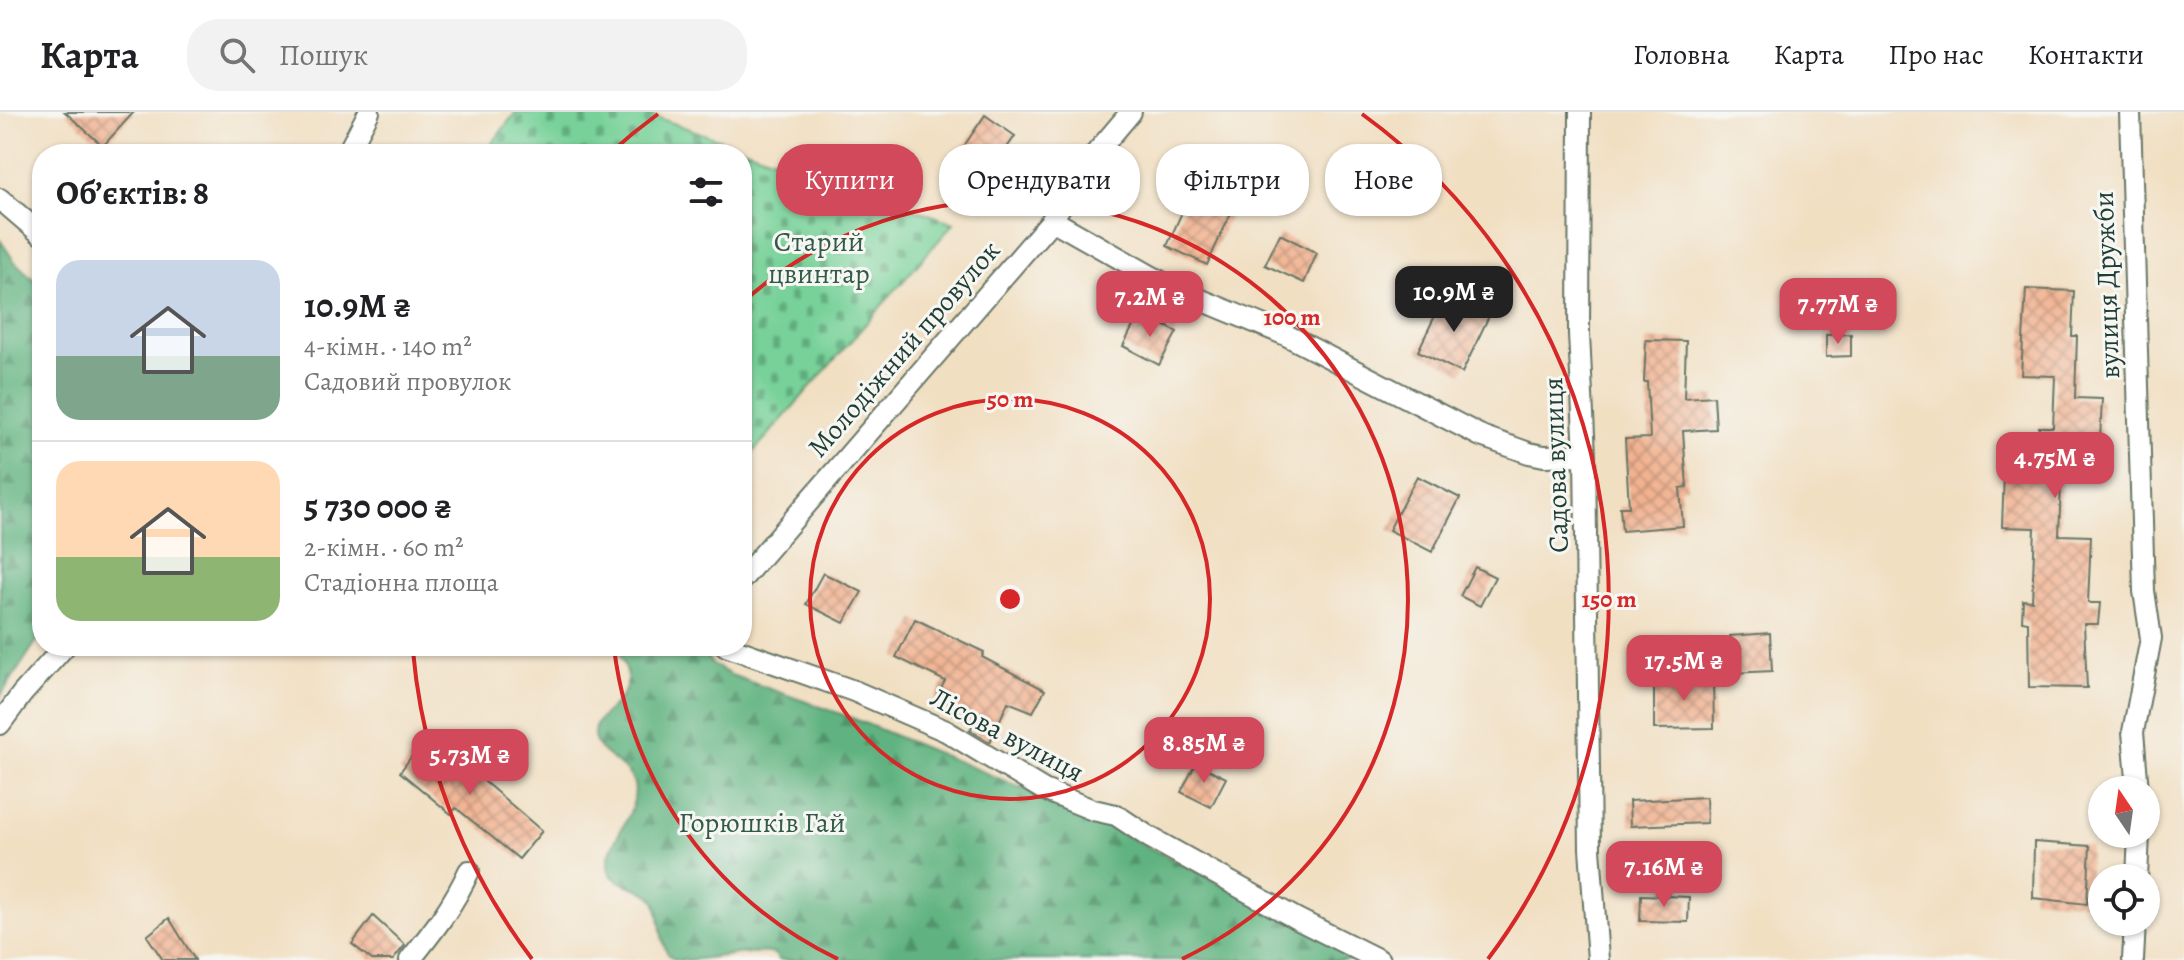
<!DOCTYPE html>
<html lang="uk">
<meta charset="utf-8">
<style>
body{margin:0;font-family:Alegreya,serif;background:#f2f2f2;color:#202124;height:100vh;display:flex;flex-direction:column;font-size:30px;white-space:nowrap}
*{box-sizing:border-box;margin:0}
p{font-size:26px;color:#757577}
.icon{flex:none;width:44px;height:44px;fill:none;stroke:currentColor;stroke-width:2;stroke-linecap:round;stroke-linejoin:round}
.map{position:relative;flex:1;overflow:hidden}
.drawer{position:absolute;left:32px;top:32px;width:720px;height:512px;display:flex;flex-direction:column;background:#fff;border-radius:32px;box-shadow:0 2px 6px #0004}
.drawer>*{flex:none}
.top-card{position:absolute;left:776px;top:32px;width:760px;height:72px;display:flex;gap:16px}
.needle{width:52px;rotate:347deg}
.fabs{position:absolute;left:2088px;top:664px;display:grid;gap:16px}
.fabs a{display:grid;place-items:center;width:72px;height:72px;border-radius:50%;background:#fff;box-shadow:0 2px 6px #0004;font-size:40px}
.price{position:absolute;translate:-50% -68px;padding:0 18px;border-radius:16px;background:#d1495b;color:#fff;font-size:26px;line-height:52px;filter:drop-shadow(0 2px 4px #0008)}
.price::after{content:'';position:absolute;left:50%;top:48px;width:24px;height:18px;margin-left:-12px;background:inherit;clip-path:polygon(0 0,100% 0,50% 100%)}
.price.current{background:#222;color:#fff}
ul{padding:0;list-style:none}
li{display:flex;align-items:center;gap:24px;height:200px;padding:0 24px}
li+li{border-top:2px solid #e0e0e0}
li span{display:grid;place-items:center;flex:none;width:224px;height:160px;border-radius:24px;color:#555}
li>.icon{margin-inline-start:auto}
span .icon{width:96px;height:96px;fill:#fffc;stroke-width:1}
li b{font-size:34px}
h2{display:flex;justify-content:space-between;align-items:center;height:96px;padding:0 24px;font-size:34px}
.chip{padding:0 28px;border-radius:32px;background:#fff;box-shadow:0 2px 6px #0004;font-size:28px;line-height:72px}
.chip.current{background:#d1495b;color:#fff}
header{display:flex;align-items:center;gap:48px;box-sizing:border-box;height:112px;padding:0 40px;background:#fff;border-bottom:2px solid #e0e0e0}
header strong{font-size:38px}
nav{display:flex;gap:44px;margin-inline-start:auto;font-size:28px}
.search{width:560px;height:72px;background:#f2f2f2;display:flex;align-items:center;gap:20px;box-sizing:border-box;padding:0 28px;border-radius:32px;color:#757577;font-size:30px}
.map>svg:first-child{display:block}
.forest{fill:url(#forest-firs);stroke:#40785a;stroke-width:2}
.cemetery{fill:url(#cemetery-stones);stroke:#4b8766;stroke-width:2}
.building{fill:url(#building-cross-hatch)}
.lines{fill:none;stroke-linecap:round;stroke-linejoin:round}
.minor-casing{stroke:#687666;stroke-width:24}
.minor{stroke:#fff;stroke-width:20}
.ring{fill:none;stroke:#d62828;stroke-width:4}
.labels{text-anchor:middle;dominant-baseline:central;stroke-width:6;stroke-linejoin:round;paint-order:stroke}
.park-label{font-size:28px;fill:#315b48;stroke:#f6f6f2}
.street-label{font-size:28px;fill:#1f3d34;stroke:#f6f6f2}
.centre{fill:#d62828;stroke:#f6f6f2;stroke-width:4}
.ring-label{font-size:24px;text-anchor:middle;font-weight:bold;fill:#d62828;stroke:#f6f6f2;stroke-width:6;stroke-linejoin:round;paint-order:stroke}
</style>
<header>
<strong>Карта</strong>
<div class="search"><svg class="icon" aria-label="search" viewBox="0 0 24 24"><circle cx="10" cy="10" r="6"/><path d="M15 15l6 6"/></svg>Пошук</div>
<nav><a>Головна</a><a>Карта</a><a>Про нас</a><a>Контакти</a></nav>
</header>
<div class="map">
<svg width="2184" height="848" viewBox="0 0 2184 848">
<defs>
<pattern id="forest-firs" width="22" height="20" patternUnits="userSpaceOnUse" patternTransform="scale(2)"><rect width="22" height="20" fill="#61b380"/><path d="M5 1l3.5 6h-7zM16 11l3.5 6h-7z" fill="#4f936a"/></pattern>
<pattern id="cemetery-stones" width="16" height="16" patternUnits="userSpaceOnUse" patternTransform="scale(2)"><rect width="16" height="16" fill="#77d198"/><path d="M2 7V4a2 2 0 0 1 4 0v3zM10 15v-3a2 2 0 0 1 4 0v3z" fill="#61ab7d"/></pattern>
<pattern id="building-cross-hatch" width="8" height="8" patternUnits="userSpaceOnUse" patternTransform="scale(2)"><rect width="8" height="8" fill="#f2b290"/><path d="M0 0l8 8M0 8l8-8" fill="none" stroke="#c39276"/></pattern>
</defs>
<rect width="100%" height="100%" fill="#f6f6f2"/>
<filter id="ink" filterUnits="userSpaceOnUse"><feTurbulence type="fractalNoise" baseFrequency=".0125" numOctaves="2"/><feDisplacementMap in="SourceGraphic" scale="16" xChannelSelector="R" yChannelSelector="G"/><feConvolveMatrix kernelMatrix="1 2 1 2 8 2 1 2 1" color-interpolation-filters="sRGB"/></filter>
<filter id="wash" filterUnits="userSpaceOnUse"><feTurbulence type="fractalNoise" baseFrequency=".006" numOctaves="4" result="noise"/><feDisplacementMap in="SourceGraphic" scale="32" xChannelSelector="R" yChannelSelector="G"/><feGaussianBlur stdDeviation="1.8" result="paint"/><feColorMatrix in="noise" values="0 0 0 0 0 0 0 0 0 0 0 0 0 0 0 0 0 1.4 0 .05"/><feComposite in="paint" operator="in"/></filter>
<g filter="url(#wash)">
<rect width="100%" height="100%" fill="#f1dfc2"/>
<g class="forest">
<polygon points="0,128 15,150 42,175 42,521 0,585"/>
<path d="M 615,534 L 699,534 L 712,552 L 731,563 L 852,606 L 1071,696 L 1371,848 L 778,848 L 776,843 C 760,835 708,848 686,848 C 684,848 676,848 674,847 C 657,839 663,798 653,786 C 641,772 607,775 608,752 C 609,726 640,702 634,672 C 629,651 592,642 594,621 C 594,613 600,607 606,601 C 633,576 633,566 615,534 Z"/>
</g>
<polygon class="cemetery" points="516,0 642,0 954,111 742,353 742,42 484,42"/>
<g id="blocks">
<g class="building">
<polygon points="65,0 134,0 103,34"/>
<polygon points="985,3 1015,24 992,57 962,37"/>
<polygon points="1190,82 1231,101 1207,153 1167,134"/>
<polygon points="1280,122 1317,141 1304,171 1265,153"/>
<polygon points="2026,177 2074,179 2072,224 2077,224 2075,286 2102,287 2099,349 2062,347 2059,423 2091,424 2088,491 2100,491 2098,512 2084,512 2087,576 2029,575 2028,510 2022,509 2023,488 2032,489 2035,416 2002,415 2004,360 2038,361 2039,315 2053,315 2055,264 2021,263"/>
<polygon points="1445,183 1489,204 1462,261 1418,239"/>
<polygon points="1140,200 1177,220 1159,253 1123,234"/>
<polygon points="1851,222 1851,244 1826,245 1826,223"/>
<polygon points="1646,228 1686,229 1684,286 1714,284 1716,317 1683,319 1687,375 1680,376 1683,414 1622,419 1620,395 1629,395 1625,327 1650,326 1647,270 1644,270"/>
<polygon points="1417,364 1460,386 1432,440 1389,418"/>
<polygon points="1475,455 1495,465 1480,494 1460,484"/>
<polygon points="823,461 862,480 844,511 806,492"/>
<polygon points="915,507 984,540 982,545 1045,578 1033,600 1008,590 990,630 970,618 973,612 933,592 945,569 896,545"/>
<polygon points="1770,521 1772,559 1732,561 1730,524"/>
<polygon points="1713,564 1714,616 1654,617 1654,565"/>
<polygon points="425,626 480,664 479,665 542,719 519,747 456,696 451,702 400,660"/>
<polygon points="1196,651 1226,666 1211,695 1181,680"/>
<polygon points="1706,685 1707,711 1630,714 1629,689"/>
<polygon points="2034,730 2090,734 2087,792 2033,786"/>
<polygon points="1641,783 1689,785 1688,810 1640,809"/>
<polygon points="373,804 405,833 393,848 372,848 352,832"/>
<polygon points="169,806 195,848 163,848 147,824"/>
</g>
</g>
</g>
<g filter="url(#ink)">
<use href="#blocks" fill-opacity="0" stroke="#687666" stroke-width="2"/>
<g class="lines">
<g class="minor-casing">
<g id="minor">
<polyline points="1580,0 1579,222 1585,343 1590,736 1598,848"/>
<polyline points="2130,0 2144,479 2151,526 2133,620 2138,678"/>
<polyline points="347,42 369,0"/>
<polyline points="0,87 42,123"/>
<polyline points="1052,108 1170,175 1286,223 1481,324 1529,341 1544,344 1585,343"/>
<polyline points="742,467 1052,108 1087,52 1131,0"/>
<polyline points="726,534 854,579 946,619 1044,678 1093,698 1116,703 1149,725 1297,807 1379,848"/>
<polyline points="0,612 22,582 65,534"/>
<polyline points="2137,766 2139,722"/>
<path d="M 410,848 C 434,818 453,794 469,759"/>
<polyline points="2133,848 2135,810"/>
</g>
</g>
<use href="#minor" class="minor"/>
</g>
</g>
<g class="ring">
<circle cx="1010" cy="487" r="200"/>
<path d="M838 847A399 399 0 0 1 614 536M743 190A399 399 0 1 1 1182 847"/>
<path d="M532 847A599 599 0 0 1 413 539M609 42A599 599 0 0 1 658 2M1362 2A599 599 0 0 1 1488 847"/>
</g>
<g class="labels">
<g class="park-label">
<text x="819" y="130">Старий<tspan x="819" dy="32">цвинтар</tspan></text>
<text x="762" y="711">Горюшків Гай</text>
</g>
<g class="street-label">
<text transform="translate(2107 173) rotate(-92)">вулиця Дружби</text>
<text transform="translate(904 237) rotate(-49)">Молодіжний провулок</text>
<text transform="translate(1556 353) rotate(-92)">Садова вулиця</text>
<text transform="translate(1007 623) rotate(28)">Лісова вулиця</text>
</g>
</g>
<circle cx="1010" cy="487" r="12" class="centre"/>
<g class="ring-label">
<text x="1292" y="213">100 m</text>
<text x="1010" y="295">50 m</text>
<text x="1609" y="495">150 m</text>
</g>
</svg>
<div class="fabs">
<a><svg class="needle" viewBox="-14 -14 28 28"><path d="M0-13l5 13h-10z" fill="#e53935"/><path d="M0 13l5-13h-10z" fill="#757577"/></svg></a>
<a><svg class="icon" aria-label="locate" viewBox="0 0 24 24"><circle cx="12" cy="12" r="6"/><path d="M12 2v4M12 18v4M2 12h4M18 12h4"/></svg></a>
</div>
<b class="price current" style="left:1454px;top:222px">10.9M ₴</b>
<b class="price" style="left:1150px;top:227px">7.2M ₴</b>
<b class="price" style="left:1838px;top:234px">7.77M ₴</b>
<b class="price" style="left:2055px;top:388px">4.75M ₴</b>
<b class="price" style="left:1684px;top:591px">17.5M ₴</b>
<b class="price" style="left:1204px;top:673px">8.85M ₴</b>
<b class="price" style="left:470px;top:685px">5.73M ₴</b>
<b class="price" style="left:1664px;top:797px">7.16M ₴</b>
<div class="top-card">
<a class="chip current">Купити</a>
<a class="chip">Орендувати</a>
<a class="chip">Фільтри</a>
<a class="chip">Нове</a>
</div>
<section class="drawer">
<h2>Об’єктів: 8<svg class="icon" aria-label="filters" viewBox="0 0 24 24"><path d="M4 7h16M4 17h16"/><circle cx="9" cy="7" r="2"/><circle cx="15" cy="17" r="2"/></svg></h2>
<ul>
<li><span style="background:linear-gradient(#c9d6e8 60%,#7fa58c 0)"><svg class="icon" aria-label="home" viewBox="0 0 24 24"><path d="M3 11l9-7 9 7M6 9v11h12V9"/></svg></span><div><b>10.9M ₴</b><p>4-кімн. · 140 m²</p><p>Садовий провулок</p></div></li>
<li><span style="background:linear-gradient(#ffd9b3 60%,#8fb573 0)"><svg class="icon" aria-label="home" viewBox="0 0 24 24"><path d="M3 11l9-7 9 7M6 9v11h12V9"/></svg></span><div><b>5 730 000 ₴</b><p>2-кімн. · 60 m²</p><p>Стадіонна площа</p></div></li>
</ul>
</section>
</div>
